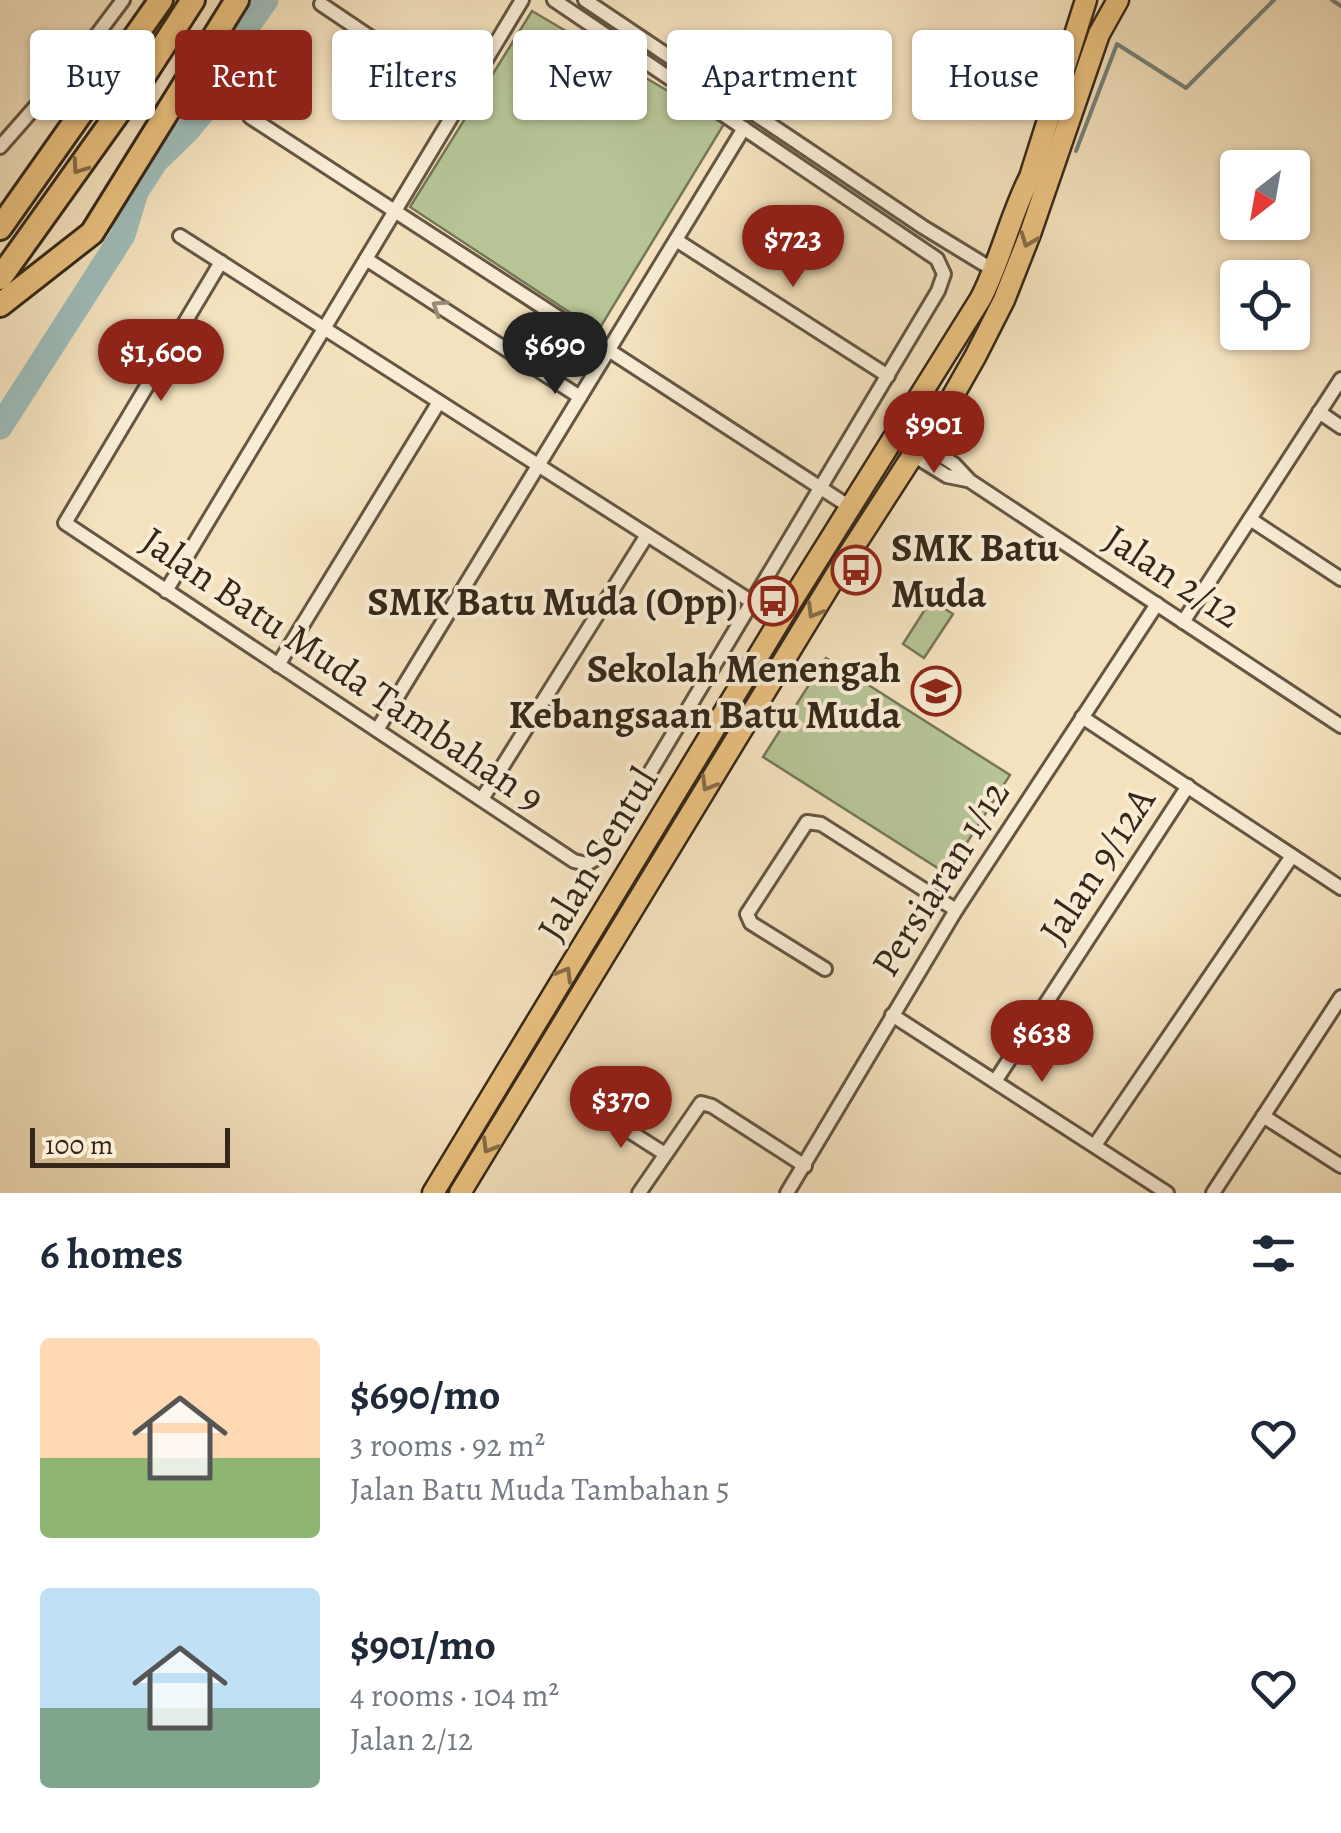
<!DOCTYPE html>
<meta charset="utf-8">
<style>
body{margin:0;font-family:Alegreya,serif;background:#f6f6f7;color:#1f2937;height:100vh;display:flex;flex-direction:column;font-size:38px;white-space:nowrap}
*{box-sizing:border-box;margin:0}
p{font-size:32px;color:#747a83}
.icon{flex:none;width:55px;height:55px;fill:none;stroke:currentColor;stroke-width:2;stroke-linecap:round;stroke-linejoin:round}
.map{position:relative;height:1193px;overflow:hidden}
.panel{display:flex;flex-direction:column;background:#fff;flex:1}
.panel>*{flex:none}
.top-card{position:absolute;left:30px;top:30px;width:1282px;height:90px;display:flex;gap:20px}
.needle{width:65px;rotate:211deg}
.buttons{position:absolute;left:1220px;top:150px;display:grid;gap:20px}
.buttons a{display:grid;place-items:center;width:90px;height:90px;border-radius:10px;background:#fff;box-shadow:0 2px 8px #0004;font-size:50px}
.scale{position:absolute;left:30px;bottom:25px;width:200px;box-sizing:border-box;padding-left:10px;border:5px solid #35281a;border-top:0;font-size:28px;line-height:35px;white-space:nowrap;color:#35281a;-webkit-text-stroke:8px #f8ecd5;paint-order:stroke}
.price{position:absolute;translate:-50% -85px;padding:0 22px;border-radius:35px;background:#8f2418;color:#fff;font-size:32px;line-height:65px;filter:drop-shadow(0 2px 5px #0008)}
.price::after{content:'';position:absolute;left:50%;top:60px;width:30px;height:22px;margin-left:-15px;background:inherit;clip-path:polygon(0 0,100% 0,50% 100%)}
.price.current{background:#222;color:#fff}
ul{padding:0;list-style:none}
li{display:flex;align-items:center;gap:30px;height:250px;padding:0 40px}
li span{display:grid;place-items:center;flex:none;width:280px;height:200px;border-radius:10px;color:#555}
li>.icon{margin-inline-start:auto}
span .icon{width:120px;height:120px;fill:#fffc;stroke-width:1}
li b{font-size:42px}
h2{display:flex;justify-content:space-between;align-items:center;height:120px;padding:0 40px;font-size:42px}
.pill{padding:0 35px;border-radius:10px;background:#fff;box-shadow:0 2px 8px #0004;font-size:35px;line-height:90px}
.pill.current{background:#8f2418;color:#fff}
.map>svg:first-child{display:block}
.green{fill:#b6c496;stroke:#767658;stroke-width:2.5}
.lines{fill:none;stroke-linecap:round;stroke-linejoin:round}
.stream{stroke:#748179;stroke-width:4}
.river{stroke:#9ebcb9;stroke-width:25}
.street-casing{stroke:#655643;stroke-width:18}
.primary-casing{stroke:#35281a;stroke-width:25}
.highway-casing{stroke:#35281a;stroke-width:28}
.street{stroke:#f8ecd5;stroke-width:12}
.primary{stroke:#eac17f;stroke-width:20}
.highway{stroke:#eac17f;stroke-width:22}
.oneway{stroke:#866d47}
.oneway2{stroke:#968a78}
.labels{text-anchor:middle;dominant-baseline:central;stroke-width:8;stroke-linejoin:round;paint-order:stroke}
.poi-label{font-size:40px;font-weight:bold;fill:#35281a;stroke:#f8ecd5;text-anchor:end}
.street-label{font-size:40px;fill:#35281a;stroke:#f8ecd5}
</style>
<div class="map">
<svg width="1341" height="1193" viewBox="0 0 1341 1193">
<rect width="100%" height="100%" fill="#f4e2be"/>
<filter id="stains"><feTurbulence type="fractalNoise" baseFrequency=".002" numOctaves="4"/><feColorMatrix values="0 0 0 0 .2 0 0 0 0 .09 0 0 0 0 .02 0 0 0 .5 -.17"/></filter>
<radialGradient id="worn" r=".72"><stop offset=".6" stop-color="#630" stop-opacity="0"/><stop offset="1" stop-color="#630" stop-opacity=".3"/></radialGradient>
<g class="green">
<polygon points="532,11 724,124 598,331 410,207"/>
<polygon points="931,600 953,614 924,658 903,644"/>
<polygon points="826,658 1010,775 947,874 763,757"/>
</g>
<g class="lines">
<g class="stream">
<polyline points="1332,0 1341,6"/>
<polyline points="1076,151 1117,44 1186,88 1274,0"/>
</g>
<polyline class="river" points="0,427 123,235 136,192 156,161 187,131 214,98 237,41 266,0"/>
<g class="street-casing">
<g id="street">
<polyline points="585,0 923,227 995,271"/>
<polyline points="321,4 462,99"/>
<polyline points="250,117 850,507"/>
<polyline points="0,147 87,48 123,0"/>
<polyline points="180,236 752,602"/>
<polyline points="676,240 888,376"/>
<polyline points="366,259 580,397"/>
<polyline points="221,262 65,523 574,861 587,864 600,856 938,291 944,274 937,259 554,0"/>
<polyline points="1319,412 1341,427"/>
<polyline points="923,444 954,464 970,481 1341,726"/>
<polyline points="913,455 947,476 967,480"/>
<polyline points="1250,519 1341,579"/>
<polyline points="166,591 522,0"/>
<polyline points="1183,622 1341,379"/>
<polyline points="278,665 439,402"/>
<polyline points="1082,717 1341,888"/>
<polyline points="377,730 744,128"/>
<polyline points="482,799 647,535"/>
<polyline points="825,969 751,923 747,914 807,822 821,824 956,910"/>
<polyline points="892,1015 1167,1193"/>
<polyline points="996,1080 1188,786"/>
<polyline points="599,1112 665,1154"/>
<polyline points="1263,1116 1341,1166"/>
<polyline points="1095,1145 1292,856"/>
<polyline points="639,1193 701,1103 712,1106 805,1166"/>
<polyline points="787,1193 956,910 1157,604"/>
<polyline points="1213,1193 1341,997"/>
</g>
</g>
<g class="primary-casing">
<g id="primary">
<path d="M 433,1193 L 791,602 L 981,298 C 1001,259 1010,216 1030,177 L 1086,0"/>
<polyline points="460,1193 842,565 913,455 934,429 975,357 1004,300 1030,234 1099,34 1118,0"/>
</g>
</g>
<g class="highway-casing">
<g id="highway">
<polyline points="0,228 161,0"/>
<polyline points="0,278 138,85 193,0"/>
<polyline points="0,305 92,233 237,0"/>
</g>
</g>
<use href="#street" class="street"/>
<use href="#primary" class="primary"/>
<use href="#highway" class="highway"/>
</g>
<defs><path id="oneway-chevron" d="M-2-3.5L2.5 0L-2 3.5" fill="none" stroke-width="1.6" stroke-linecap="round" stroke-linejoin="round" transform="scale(2.5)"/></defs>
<g class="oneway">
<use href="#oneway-chevron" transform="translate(79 167) rotate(125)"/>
<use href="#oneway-chevron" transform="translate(1028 240) rotate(111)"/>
<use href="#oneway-chevron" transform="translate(814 611) rotate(121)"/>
<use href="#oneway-chevron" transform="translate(708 784) rotate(121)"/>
<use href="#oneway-chevron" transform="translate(565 974) rotate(-59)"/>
<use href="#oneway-chevron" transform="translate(489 1146) rotate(121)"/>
</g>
<use class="oneway2" href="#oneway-chevron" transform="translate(439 307) rotate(-147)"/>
<defs>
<g id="bus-ring" transform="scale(2.5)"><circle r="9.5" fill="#f8ecd5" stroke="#8f2418" stroke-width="1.5"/><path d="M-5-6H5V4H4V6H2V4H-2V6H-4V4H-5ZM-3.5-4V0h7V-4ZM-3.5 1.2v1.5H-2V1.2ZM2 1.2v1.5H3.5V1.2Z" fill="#8f2418"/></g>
<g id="school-ring" transform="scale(2.5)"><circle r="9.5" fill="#f8ecd5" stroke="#8f2418" stroke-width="1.5"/><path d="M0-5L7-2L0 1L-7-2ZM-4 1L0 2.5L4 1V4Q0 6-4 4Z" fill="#8f2418"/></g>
</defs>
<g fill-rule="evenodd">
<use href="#bus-ring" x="856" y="570"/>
<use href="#bus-ring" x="773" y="601"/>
<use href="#school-ring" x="936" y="691"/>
</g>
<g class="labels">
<g class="poi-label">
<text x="891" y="547" text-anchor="start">SMK Batu<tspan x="891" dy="46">Muda</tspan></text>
<text x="738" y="601">SMK Batu Muda (Opp)</text>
<text x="901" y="668">Sekolah Menengah<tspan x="901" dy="46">Kebangsaan Batu Muda</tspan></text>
</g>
<g class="street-label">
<text transform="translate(1173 576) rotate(33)">Jalan 2/12</text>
<text transform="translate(343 669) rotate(34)">Jalan Batu Muda Tambahan 9</text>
<text transform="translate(597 854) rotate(-59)">Jalan Sentul</text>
<text transform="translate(1097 865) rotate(-57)">Jalan 9/12A</text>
<text transform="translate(940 878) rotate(-58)">Persiaran 1/12</text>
</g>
</g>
<rect width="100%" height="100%" filter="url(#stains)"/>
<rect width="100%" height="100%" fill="url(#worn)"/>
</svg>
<div class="buttons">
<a><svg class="needle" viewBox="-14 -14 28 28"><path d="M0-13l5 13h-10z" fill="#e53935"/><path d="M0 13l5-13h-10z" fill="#747a83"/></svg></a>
<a><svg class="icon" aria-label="locate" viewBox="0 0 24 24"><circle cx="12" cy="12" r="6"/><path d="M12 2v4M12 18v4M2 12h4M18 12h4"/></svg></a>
</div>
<div class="scale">100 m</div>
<b class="price" style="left:793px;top:290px">$723</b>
<b class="price current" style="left:555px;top:397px">$690</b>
<b class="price" style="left:161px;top:404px">$1,600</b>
<b class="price" style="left:934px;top:476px">$901</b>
<b class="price" style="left:1042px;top:1085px">$638</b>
<b class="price" style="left:621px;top:1151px">$370</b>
<div class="top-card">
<a class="pill">Buy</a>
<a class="pill current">Rent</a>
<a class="pill">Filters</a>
<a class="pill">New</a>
<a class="pill">Apartment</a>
<a class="pill">House</a>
</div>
</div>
<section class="panel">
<h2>6 homes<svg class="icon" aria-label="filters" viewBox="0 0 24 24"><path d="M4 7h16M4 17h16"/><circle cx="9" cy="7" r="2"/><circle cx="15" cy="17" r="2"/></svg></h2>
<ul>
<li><span style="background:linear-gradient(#ffd9b3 60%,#8fb573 0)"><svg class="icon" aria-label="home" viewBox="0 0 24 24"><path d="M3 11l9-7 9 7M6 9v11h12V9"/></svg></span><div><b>$690/mo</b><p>3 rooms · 92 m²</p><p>Jalan Batu Muda Tambahan 5</p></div><svg class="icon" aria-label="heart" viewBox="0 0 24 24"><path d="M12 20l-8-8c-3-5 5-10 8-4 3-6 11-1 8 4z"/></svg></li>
<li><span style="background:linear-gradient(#bfe0f5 60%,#7fa58c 0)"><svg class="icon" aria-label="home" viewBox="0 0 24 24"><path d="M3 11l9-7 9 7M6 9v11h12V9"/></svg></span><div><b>$901/mo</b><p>4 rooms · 104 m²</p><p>Jalan 2/12</p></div><svg class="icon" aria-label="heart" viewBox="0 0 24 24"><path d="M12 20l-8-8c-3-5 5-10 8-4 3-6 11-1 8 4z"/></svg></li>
</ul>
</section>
